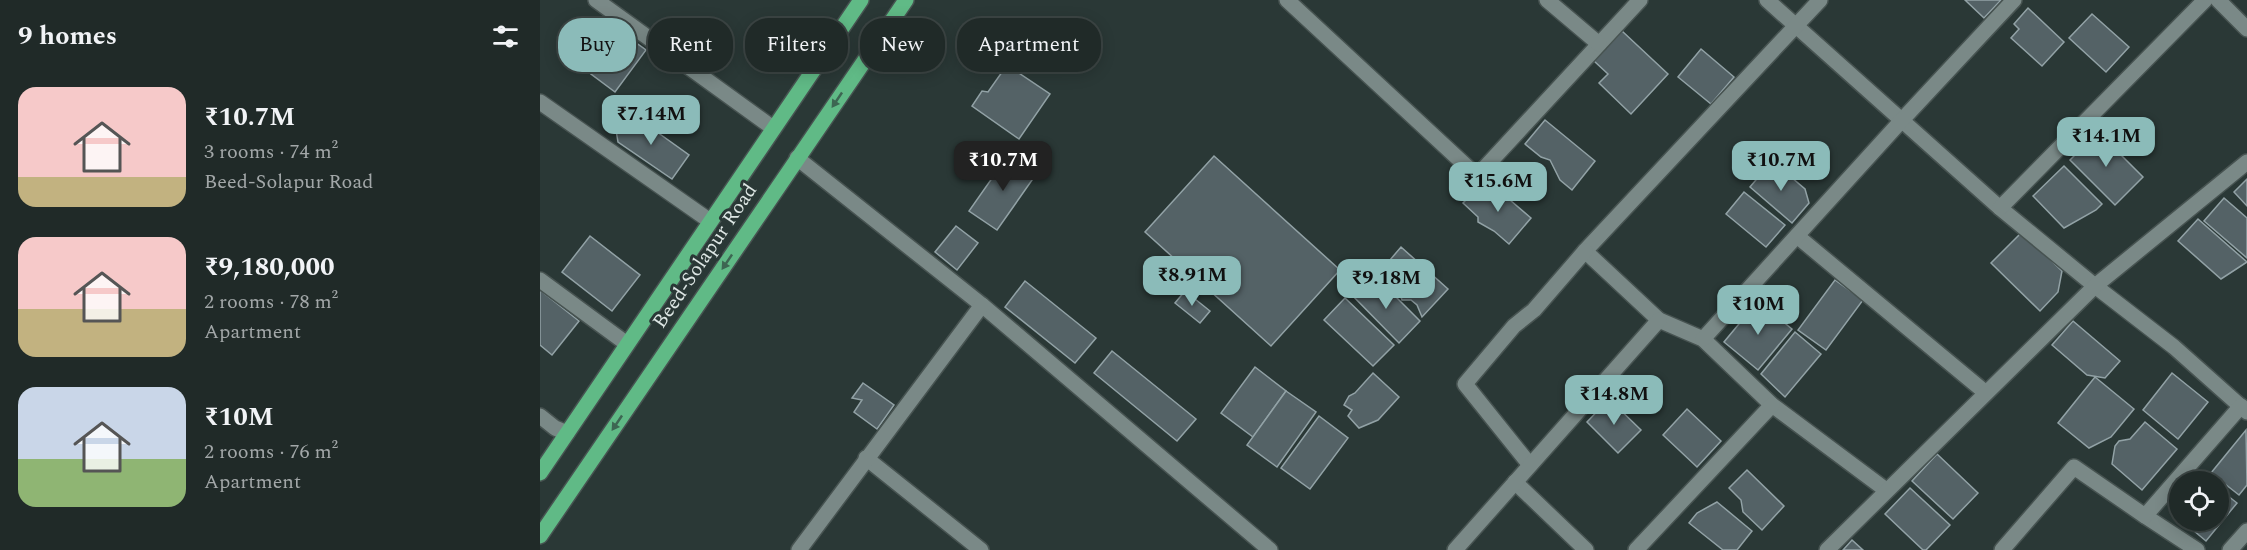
<!DOCTYPE html>
<meta charset="utf-8">
<style>
body{margin:0;font-family:Spectral,serif;background:#2d3634;color:#f1f3f6;height:100vh;display:flex;flex-direction:column;font-size:22px;white-space:nowrap}
*{box-sizing:border-box;margin:0}
p{font-size:20px;color:#a2a7a8}
.icon{flex:none;width:33px;height:33px;fill:none;stroke:currentColor;stroke-width:2;stroke-linecap:round;stroke-linejoin:round}
.map{position:relative;flex:1;overflow:hidden}
.sheet{display:flex;flex-direction:column;background:#202a28;width:540px}
.sheet>*{flex:none}
.top-card{position:absolute;left:18px;top:18px;width:570px;height:54px;display:flex;gap:12px}
.buttons{position:absolute;left:1629px;top:471px;display:grid;gap:12px}
.buttons a{display:grid;place-items:center;width:60px;height:60px;border-radius:50%;background:#202a28;box-shadow:0 3px 15px #0003,0 0 0 2px #3d4645;font-size:30px}
.price{position:absolute;translate:-50% -51px;padding:0 14px;border-radius:12px;background:#8bbbb9;color:#111;font-size:20px;line-height:39px;filter:drop-shadow(0 2px 3px #0008)}
.price::after{content:'';position:absolute;left:50%;top:36px;width:18px;height:14px;margin-left:-9px;background:inherit;clip-path:polygon(0 0,100% 0,50% 100%)}
.price.selected{background:#222;color:#fff}
ul{padding:0;list-style:none}
li{display:flex;align-items:center;gap:18px;height:150px;padding:0 18px}
li span{display:grid;place-items:center;flex:none;width:168px;height:120px;border-radius:18px;color:#555}
li>.icon{margin-inline-start:auto}
span .icon{width:72px;height:72px;fill:#fffc;stroke-width:1}
li b{font-size:26px}
h2{display:flex;justify-content:space-between;align-items:center;height:72px;padding:0 18px;font-size:26px}
.pill{padding:0 21px;border-radius:24px;background:#202a28;box-shadow:0 3px 15px #0003,0 0 0 2px #3d4645;font-size:21px;line-height:54px}
.pill.selected{background:#8bbbb9;color:#111}
main{display:flex;flex:1;min-height:0}
.map>svg:first-child{display:block}
.building{fill:#546266;stroke:#92a2a6;stroke-width:1.5}
.lines{fill:none;stroke-linecap:round;stroke-linejoin:round}
.minor-casing{stroke:#475351;stroke-width:18}
.major-casing{stroke:#475351;stroke-width:18}
.minor{stroke:#7a8987;stroke-width:15}
.major{stroke:#60ba86;stroke-width:15}
.oneway{fill:#3d6652}
.labels{text-anchor:middle;dominant-baseline:central;stroke-width:6;stroke-linejoin:round;paint-order:stroke}
.street-label{font-size:20px;fill:#dde6e4;stroke:#2a3836}
</style>
<main>
<section class="sheet">
<h2>9 homes<svg class="icon" aria-label="filters" viewBox="0 0 24 24"><path d="M4 7h16M4 17h16"/><circle cx="9" cy="7" r="2"/><circle cx="15" cy="17" r="2"/></svg></h2>
<ul>
<li><span style="background:linear-gradient(#f6c9c9 75%,#c2b280 0)"><svg class="icon" aria-label="home" viewBox="0 0 24 24"><path d="M3 11l9-7 9 7M6 9v11h12V9"/></svg></span><div><b>₹10.7M</b><p>3 rooms · 74 m²</p><p>Beed-Solapur Road</p></div></li>
<li><span style="background:linear-gradient(#f6c9c9 60%,#c2b280 0)"><svg class="icon" aria-label="home" viewBox="0 0 24 24"><path d="M3 11l9-7 9 7M6 9v11h12V9"/></svg></span><div><b>₹9,180,000</b><p>2 rooms · 78 m²</p><p>Apartment</p></div></li>
<li><span style="background:linear-gradient(#c9d6e8 60%,#8fb573 0)"><svg class="icon" aria-label="home" viewBox="0 0 24 24"><path d="M3 11l9-7 9 7M6 9v11h12V9"/></svg></span><div><b>₹10M</b><p>2 rooms · 76 m²</p><p>Apartment</p></div></li>
</ul>
</section>
<div class="map">
<svg width="1707" height="550" viewBox="0 0 1707 550">
<rect width="100%" height="100%" fill="#2a3836"/>
<g class="building">
<polygon points="1425,0 1461,0 1444,18"/>
<polygon points="1488,8 1524,42 1502,66 1471,38 1479,29 1474,24"/>
<polygon points="1552,14 1589,47 1566,72 1529,38"/>
<polygon points="1082,31 1128,74 1091,114 1059,83 1068,74 1054,61"/>
<polygon points="81,32 106,50 75,92 51,74"/>
<polygon points="1161,49 1194,77 1171,104 1138,77"/>
<polygon points="467,65 510,94 479,139 432,106 442,91 448,92"/>
<polygon points="89,112 149,155 132,179 78,142 76,130"/>
<polygon points="1005,120 1055,161 1032,190 1020,180 1010,160 1001,157 985,144"/>
<polygon points="1558,132 1603,177 1575,205 1530,160"/>
<polygon points="469,154 497,173 457,230 429,211"/>
<polygon points="674,156 800,270 731,346 605,232"/>
<polygon points="1232,161 1265,189 1269,203 1252,223 1210,187"/>
<polygon points="1524,166 1562,204 1556,210 1524,228 1493,196"/>
<polygon points="1707,179 1707,206 1694,192"/>
<polygon points="949,182 991,218 969,244 954,231 938,222 938,217 923,203 932,194 939,194"/>
<polygon points="1204,192 1245,225 1226,247 1186,214"/>
<polygon points="1684,198 1707,218 1707,258 1664,221"/>
<polygon points="1658,219 1707,262 1681,279 1638,241"/>
<polygon points="416,226 438,243 417,270 395,252"/>
<polygon points="1482,232 1522,271 1518,292 1500,311 1451,263"/>
<polygon points="50,236 100,275 72,311 22,272"/>
<polygon points="861,247 908,289 882,317 877,305 871,300 862,300 859,291 839,273"/>
<polygon points="1295,280 1323,300 1286,350 1258,330"/>
<polygon points="485,281 556,338 535,363 465,307"/>
<polygon points="814,285 845,286 880,321 859,343 810,293"/>
<polygon points="0,290 39,321 12,355 0,345"/>
<polygon points="645,291 670,311 660,323 635,303"/>
<polygon points="805,298 854,345 833,366 784,320"/>
<polygon points="1218,301 1252,329 1218,370 1184,342"/>
<polygon points="1533,321 1580,361 1565,378 1547,375 1512,345"/>
<polygon points="1255,332 1281,354 1245,397 1221,374"/>
<polygon points="572,351 656,419 637,441 554,373"/>
<polygon points="715,367 746,391 713,437 681,413"/>
<polygon points="833,373 859,397 838,420 819,428 808,416 812,410 804,405 809,396 815,393"/>
<polygon points="1632,373 1668,402 1638,439 1603,410"/>
<polygon points="1555,377 1594,409 1571,437 1549,448 1518,423"/>
<polygon points="323,383 354,405 337,429 314,412 322,400 312,398"/>
<polygon points="746,391 776,412 737,467 707,445"/>
<polygon points="1069,399 1101,430 1078,453 1047,422"/>
<polygon points="1147,409 1181,441 1157,467 1123,435"/>
<polygon points="779,416 808,438 770,489 741,468"/>
<polygon points="1605,422 1637,449 1602,490 1572,464 1575,446 1579,441 1590,439"/>
<polygon points="1706,430 1707,485 1699,495 1671,473"/>
<polygon points="1397,454 1438,493 1413,519 1372,481"/>
<polygon points="1207,470 1244,506 1222,530 1203,512 1201,500 1189,488"/>
<polygon points="1370,488 1410,525 1386,550 1383,550 1345,514"/>
<polygon points="1678,488 1697,503 1666,541 1641,520 1678,520"/>
<polygon points="1177,502 1212,531 1197,550 1183,550 1149,523 1157,513"/>
<polygon points="1312,540 1323,550 1303,550"/>
</g>
<g class="lines">
<g class="minor-casing">
<g id="minor">
<polyline points="56,0 233,128"/>
<polyline points="747,0 937,176 1100,0"/>
<polyline points="1007,0 1059,44"/>
<polyline points="1227,0 1460,208 1555,286 1634,347 1707,412"/>
<polyline points="1280,0 1045,251 1119,320 1163,339 1232,405 1346,490"/>
<polyline points="1678,0 1707,29"/>
<polyline points="0,102 170,221"/>
<polyline points="257,158 442,305 730,550"/>
<polyline points="1460,208 1665,0"/>
<polyline points="1257,236 1446,393"/>
<polyline points="0,280 87,344"/>
<polyline points="1163,339 1362,120 1474,0"/>
<polyline points="0,416 15,428 27,433"/>
<polyline points="326,458 441,550"/>
<polyline points="990,465 925,384 974,326 994,310 1045,251"/>
<polyline points="975,482 1046,550"/>
<polyline points="1605,516 1657,550"/>
<polyline points="259,550 442,305"/>
<polyline points="915,550 1119,320"/>
<polyline points="1096,550 1232,405"/>
<polyline points="1287,550 1555,286 1707,162"/>
<polyline points="1462,550 1534,467 1605,516 1701,406"/>
<polyline points="1690,550 1707,531"/>
</g>
</g>
<g class="major-casing">
<g id="major">
<polyline points="0,473 321,0"/>
<polyline points="0,536 366,0"/>
</g>
</g>
<use href="#minor" class="minor"/>
<use href="#major" class="major"/>
</g>
<defs><path id="oneway-solid" d="M-6-.8H1V-3.2L6.5 0L1 3.2V.8H-6Z" transform="scale(1.5)"/></defs>
<g class="oneway">
<use href="#oneway-solid" transform="translate(297 100) rotate(124)"/>
<use href="#oneway-solid" transform="translate(187 262) rotate(124)"/>
<use href="#oneway-solid" transform="translate(77 423) rotate(124)"/>
</g>
<g class="labels">
<g class="street-label">
<text transform="translate(165 256) rotate(-56)">Beed-Solapur Road</text>
</g>
</g>
</svg>
<div class="buttons">
<a><svg class="icon" aria-label="locate" viewBox="0 0 24 24"><circle cx="12" cy="12" r="6"/><path d="M12 2v4M12 18v4M2 12h4M18 12h4"/></svg></a>
</div>
<b class="price" style="left:111px;top:146px">₹7.14M</b>
<b class="price" style="left:1566px;top:168px">₹14.1M</b>
<b class="price selected" style="left:463px;top:192px">₹10.7M</b>
<b class="price" style="left:1241px;top:192px">₹10.7M</b>
<b class="price" style="left:958px;top:213px">₹15.6M</b>
<b class="price" style="left:652px;top:307px">₹8.91M</b>
<b class="price" style="left:846px;top:310px">₹9.18M</b>
<b class="price" style="left:1218px;top:336px">₹10M</b>
<b class="price" style="left:1074px;top:426px">₹14.8M</b>
<div class="top-card">
<a class="pill selected">Buy</a>
<a class="pill">Rent</a>
<a class="pill">Filters</a>
<a class="pill">New</a>
<a class="pill">Apartment</a>
</div>
</div>
</main>
